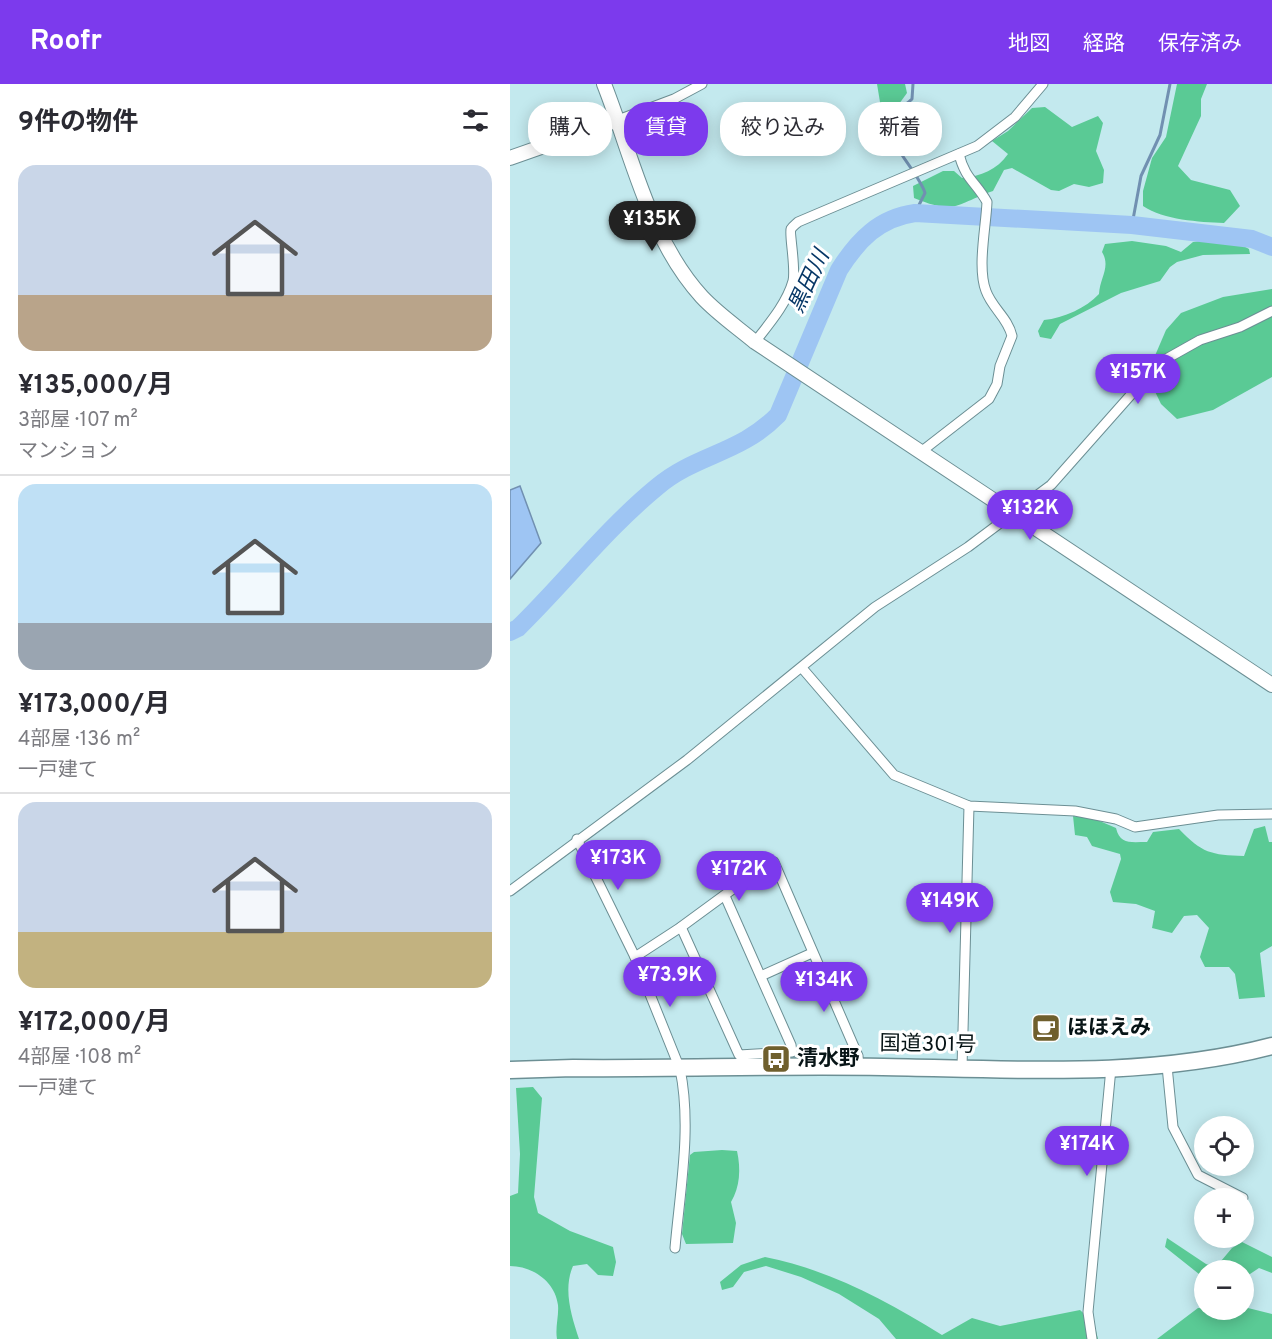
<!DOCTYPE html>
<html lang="ja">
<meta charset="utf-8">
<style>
body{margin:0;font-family:Overpass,"Noto Sans JP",sans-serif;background:#f2f2f3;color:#2b2b33;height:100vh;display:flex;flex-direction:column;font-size:22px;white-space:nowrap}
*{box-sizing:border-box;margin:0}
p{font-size:20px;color:#7c7c81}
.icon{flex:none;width:33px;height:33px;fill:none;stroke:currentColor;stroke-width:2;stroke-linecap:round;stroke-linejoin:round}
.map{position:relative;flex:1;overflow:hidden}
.panel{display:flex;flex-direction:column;background:#fff;width:510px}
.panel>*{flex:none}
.banner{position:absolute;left:18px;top:18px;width:570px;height:54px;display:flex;gap:12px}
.tools{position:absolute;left:684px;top:1032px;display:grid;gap:12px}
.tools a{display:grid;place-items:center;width:60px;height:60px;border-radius:50%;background:#fff;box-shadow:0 3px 15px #0003;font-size:30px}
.price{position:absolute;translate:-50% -51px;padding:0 14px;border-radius:21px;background:#7c3aed;color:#fff;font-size:20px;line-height:39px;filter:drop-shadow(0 2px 3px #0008)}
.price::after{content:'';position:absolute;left:50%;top:36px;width:18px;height:14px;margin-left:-9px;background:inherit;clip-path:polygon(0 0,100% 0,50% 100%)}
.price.current{background:#222;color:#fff}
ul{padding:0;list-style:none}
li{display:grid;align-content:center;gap:12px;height:318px;padding:0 18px}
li+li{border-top:2px solid #e1e1e2}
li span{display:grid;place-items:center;height:186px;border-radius:18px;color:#555}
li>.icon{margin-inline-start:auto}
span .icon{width:108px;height:108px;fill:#fffc;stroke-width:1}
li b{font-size:26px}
h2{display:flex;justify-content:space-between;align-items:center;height:72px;padding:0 18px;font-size:26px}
.chip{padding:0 21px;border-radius:24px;background:#fff;box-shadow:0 3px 15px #0003;font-size:21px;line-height:54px}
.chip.current{background:#7c3aed;color:#fff}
header{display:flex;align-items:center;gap:36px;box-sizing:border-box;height:84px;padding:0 30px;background:#7c3aed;color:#fff}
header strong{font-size:28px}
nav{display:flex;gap:33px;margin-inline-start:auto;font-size:21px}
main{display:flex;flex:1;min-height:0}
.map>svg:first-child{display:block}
.forest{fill:#5aca95}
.water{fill:#9ec5f3;stroke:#7190b1;stroke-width:1.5}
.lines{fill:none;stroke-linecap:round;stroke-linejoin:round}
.stream{stroke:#7190b1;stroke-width:3}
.river{stroke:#9ec5f3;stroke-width:18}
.street-casing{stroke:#6c8f94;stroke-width:11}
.secondary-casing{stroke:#6c8f94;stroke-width:16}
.highway-casing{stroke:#6c8f94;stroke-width:19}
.street{stroke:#fff;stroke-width:9}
.secondary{stroke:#fff;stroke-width:14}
.highway{stroke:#fff;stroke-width:16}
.labels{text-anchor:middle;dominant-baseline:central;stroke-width:6;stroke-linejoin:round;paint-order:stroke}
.poi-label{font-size:21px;font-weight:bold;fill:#071416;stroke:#fff;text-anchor:start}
.street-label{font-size:21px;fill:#071416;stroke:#fff}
.water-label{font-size:22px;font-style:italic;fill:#063766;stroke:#fff}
</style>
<header>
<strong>Roofr</strong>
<nav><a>地図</a><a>経路</a><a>保存済み</a></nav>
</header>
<main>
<section class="panel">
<h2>9件の物件<svg class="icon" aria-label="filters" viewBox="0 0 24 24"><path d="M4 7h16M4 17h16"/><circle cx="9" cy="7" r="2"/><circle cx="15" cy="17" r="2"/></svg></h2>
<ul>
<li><span style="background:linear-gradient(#c9d6e8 70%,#b9a48a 0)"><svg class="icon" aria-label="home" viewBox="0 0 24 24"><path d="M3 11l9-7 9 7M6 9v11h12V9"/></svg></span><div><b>¥135,000/月</b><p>3部屋 · 107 m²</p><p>マンション</p></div></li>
<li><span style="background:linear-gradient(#bfe0f5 75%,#9aa5b1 0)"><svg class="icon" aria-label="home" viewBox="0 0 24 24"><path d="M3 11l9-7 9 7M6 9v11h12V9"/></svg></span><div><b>¥173,000/月</b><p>4部屋 · 136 m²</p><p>一戸建て</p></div></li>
<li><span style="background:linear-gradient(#c9d6e8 70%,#c2b280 0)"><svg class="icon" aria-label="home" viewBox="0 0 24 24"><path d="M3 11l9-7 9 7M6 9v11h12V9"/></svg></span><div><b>¥172,000/月</b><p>4部屋 · 108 m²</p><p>一戸建て</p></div></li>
</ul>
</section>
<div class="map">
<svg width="762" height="1255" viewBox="0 0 762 1255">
<rect width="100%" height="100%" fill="#c3e9ee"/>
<g class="forest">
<polygon points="367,0 395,0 397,9 389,20 372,30"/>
<path d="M 667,0 L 697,0 L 691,15 L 691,32 L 668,82 L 681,96 L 720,106 L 730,122 L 714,139 C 689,138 654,136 633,122 L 633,107 L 642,74 L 656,53 Z"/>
<path d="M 535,23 L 562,43 L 588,32 L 593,39 L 586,67 L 594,86 L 593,99 L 579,103 L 564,100 L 549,107 L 541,106 L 502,84 L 494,86 L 483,107 C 444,121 446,131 404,114 L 403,102 L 433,87 L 444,87 L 452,94 C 471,92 487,86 498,70 L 482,57 L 498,47 L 522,24 Z"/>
<path d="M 697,156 L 728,159 L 739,165 L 740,170 L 693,171 L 667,178 L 660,183 L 650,197 L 611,209 L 550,240 L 541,255 L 530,253 L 528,247 L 534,236 C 554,234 576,224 589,210 C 590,193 601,183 592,168 L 595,160 L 622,157 L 656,162 L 671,168 L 683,158 Z"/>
<polygon points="762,205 762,293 703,326 667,335 651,320 639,295 644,274 656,246 671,229 713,213"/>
<path d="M 563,732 L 585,735 L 606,744 C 610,761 621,758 637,758 L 643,748 L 669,745 C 692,769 701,771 734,772 L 744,745 L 755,742 L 759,758 L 762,758 L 762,862 L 750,869 L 755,913 L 729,915 L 725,890 L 719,883 L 695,883 L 690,873 L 699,844 L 687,831 L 674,832 L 662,849 L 642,844 L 645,827 L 626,820 L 603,818 L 600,808 L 611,775 L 610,770 L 582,762 L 577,753 L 565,751 Z"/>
<path d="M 23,1003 L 32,1014 L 24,1113 L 28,1129 L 60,1147 L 103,1163 L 106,1178 L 103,1192 L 88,1191 L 77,1180 L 63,1182 C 53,1205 61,1231 69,1255 L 47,1255 C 45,1244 49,1232 48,1221 C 45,1197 22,1182 0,1182 L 0,1112 L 8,1109 L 10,1070 L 6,1004 Z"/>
<path d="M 212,1066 L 227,1067 C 231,1085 230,1103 221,1118 L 226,1139 L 223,1159 L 176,1160 L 172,1150 L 180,1071 L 184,1068 Z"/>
<polygon points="657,1154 696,1180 706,1183 722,1164 732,1158 762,1173 762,1189 749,1184 734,1194 734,1186 694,1186 694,1194 655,1163"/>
<path d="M 255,1173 C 320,1186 375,1216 432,1251 L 462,1234 L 490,1242 L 570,1226 L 584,1239 L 588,1255 L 386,1255 L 369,1235 L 329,1210 L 291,1193 L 256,1182 L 234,1188 L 223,1203 L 212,1206 L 210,1198 L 231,1181 Z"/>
<polygon points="734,1223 762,1230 762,1255 647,1255 688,1224 734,1226"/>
</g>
<polygon class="water" points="10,402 31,459 0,495 0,406"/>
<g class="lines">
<g class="stream">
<path d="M 403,0 L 402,15 C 395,22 382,28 380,39 C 376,58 409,89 415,109 L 405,129"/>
<polyline points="622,141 631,92 650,51 660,0"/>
</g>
<path class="river" d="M 0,548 L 8,544 C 55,498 96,445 147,403 C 186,370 230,370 268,331 L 329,186 C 348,156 369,134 405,129 L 622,141 L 742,155 L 762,163"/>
<g class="street-casing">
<g id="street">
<polyline points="108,36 164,15 192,0"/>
<path d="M 245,258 C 259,240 277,219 283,197 C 286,184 279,149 281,145 C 283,142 286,140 288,138 L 467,62 L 505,33 L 533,0"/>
<path d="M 412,367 L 479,315 L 487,300 L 490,282 L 502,252 C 498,234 482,224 476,207 C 467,184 476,143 477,118 C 466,98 455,95 449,70"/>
<polyline points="292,584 384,691 459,722 565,727 606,735 625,743 708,731 762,730"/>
<path d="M 67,755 L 125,873 L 170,985 C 182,1043 170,1106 165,1164"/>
<polyline points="0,807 177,676 365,523 458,463 541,401 649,279 690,256 730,243 762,227"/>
<polyline points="171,843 229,971 282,968 281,961 215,812"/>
<polyline points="125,873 171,843 257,780 264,778 348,972 349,982"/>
<polyline points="251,892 302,869"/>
<polyline points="657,982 663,1043 688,1091 733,1114"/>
<polyline points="452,984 459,722"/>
<polyline points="582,1255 578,1228 601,984"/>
</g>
</g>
<g class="secondary-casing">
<g id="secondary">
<path d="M 94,0 C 122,71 139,155 192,213 C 208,230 227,243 245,258 L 762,601"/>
<polyline points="0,74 108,36"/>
</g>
</g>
<g class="highway-casing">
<path id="highway" d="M 0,986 L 63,984 C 166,985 269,981 373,983 C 502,985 636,995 762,962"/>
</g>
<use href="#street" class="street"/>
<use href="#secondary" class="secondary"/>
<use href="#highway" class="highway"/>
</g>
<defs>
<g id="cafe-square" transform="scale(1.5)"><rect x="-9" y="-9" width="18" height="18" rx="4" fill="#6f5f2d" stroke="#fff"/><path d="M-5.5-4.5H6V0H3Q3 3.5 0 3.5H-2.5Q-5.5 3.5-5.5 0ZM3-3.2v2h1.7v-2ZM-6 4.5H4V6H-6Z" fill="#fff"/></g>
<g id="bus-square" transform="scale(1.5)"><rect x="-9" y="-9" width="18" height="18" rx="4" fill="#6f5f2d" stroke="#fff"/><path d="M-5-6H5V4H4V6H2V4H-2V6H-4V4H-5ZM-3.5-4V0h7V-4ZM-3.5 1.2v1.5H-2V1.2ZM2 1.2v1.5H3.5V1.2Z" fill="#fff"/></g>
</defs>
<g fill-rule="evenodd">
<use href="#cafe-square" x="536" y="944"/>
<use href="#bus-square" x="266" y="975"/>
</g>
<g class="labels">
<g class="poi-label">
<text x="557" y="944">ほほえみ</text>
<text x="287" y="975">清水野</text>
</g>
<g class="street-label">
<text transform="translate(418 961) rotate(1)">国道301号</text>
</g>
<g class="water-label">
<text transform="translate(300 198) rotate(-65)">黒田川</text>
</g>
</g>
</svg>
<div class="tools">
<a><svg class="icon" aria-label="locate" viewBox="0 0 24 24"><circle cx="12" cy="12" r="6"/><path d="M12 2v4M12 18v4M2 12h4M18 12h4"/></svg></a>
<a>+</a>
<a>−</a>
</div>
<b class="price current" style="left:142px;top:168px">¥135K</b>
<b class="price" style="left:628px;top:321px">¥157K</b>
<b class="price" style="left:520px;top:457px">¥132K</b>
<b class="price" style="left:108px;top:807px">¥173K</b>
<b class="price" style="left:229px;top:818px">¥172K</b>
<b class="price" style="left:440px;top:850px">¥149K</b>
<b class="price" style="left:160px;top:924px">¥73.9K</b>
<b class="price" style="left:314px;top:929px">¥134K</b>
<b class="price" style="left:577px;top:1093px">¥174K</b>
<div class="banner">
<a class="chip">購入</a>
<a class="chip current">賃貸</a>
<a class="chip">絞り込み</a>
<a class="chip">新着</a>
</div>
</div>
</main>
